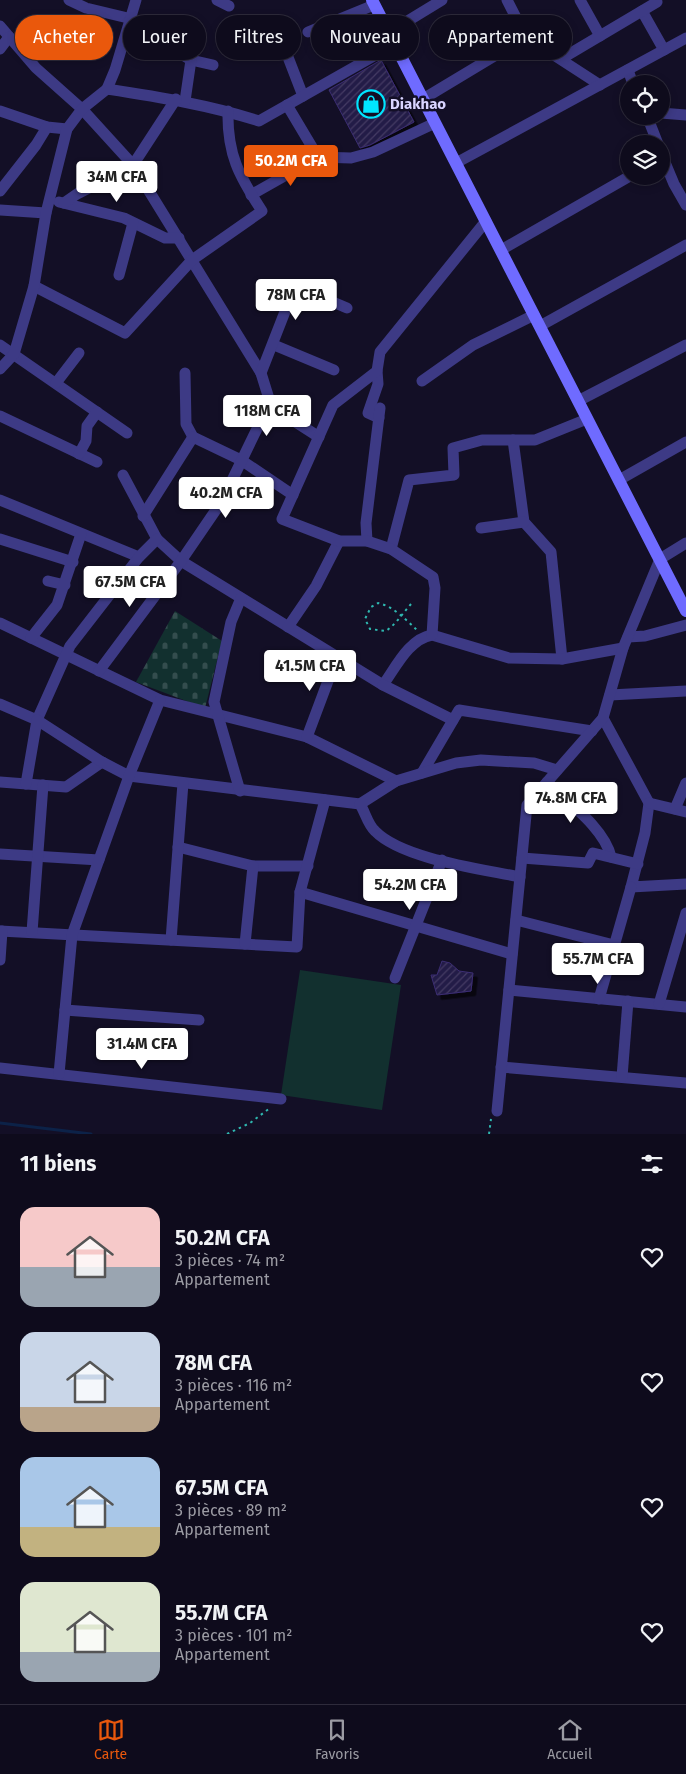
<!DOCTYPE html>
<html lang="fr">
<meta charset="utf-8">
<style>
body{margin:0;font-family:"Fira Sans",sans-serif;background:#171425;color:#f1f3f6;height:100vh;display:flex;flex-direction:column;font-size:19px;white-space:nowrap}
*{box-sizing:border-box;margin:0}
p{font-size:16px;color:#9b9ba3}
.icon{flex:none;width:28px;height:28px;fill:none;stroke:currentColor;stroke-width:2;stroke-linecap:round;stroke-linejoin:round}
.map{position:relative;height:1134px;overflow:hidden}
.sheet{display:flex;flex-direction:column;background:#0e0b1c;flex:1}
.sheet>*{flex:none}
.top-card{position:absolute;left:15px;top:15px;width:656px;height:45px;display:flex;gap:10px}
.tools{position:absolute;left:620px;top:75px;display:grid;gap:10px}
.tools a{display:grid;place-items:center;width:50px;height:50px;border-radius:50%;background:#0e0b1c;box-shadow:0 2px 8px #0003,0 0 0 1px #2e2b3b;font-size:25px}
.price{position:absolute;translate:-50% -42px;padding:0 11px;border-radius:5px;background:#fff;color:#222;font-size:16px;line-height:32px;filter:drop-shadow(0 1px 2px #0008)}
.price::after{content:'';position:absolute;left:50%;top:30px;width:15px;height:11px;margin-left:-8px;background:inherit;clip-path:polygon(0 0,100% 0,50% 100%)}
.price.selected{background:#ea580c;color:#fff}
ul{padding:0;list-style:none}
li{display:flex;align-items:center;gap:15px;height:125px;padding:0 20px}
li span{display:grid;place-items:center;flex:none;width:140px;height:100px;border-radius:15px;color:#555}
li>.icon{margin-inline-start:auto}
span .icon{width:60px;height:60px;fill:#fffc;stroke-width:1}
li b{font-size:21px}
h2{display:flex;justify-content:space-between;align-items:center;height:60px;padding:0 20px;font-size:21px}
.chip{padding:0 18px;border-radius:22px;background:#0e0b1c;box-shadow:0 2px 8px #0003,0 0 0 1px #2e2b3b;font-size:18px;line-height:45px}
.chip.selected{background:#ea580c;color:#fff}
.tabs{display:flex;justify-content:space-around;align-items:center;height:70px;border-top:1px solid #2e2b3b;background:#0e0b1c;font-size:14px;color:#9b9ba3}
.tabs a{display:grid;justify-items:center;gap:2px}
.tabs .selected{color:#ea580c}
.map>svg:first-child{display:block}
.cemetery{fill:url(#cemetery-stones)}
.garden{fill:#12302f}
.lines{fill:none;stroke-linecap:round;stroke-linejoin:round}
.stream{stroke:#0c2248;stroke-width:3}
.building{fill:url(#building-hatch);stroke:#3b2d73;filter:url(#shadow)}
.path{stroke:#2fb8b0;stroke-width:2;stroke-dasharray:2.5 4;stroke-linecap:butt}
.minor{stroke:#3d3a85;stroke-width:11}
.secondary{stroke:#6f6bff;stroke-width:12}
.labels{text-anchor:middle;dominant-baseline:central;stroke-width:5;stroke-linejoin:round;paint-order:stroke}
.poi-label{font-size:15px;font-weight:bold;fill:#d9d4ff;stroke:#130f26;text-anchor:start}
</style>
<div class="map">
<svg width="686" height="1134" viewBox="0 0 686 1134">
<defs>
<pattern id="cemetery-stones" width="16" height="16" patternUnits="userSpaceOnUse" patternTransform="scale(1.25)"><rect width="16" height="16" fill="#12302f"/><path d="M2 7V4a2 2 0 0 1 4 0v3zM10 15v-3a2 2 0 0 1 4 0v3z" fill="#344d4e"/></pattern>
<pattern id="building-hatch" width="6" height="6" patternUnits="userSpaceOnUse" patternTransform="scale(1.25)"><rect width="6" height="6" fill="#241b47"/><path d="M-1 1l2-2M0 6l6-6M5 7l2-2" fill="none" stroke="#433b63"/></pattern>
<filter id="shadow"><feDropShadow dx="4.5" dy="4.5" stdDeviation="0" flood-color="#0009"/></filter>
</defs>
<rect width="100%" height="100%" fill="#130f26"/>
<polygon class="cemetery" points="175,611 222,641 205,708 136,682"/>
<polygon class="garden" points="300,970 401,985 382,1110 281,1095"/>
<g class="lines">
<polyline class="stream" points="0,1123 91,1134"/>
</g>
<g class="building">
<polygon points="381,60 414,122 370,145 360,148 329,90"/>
<polygon points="442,961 450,963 459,971 473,973 471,991 437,995 431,975 437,975"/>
</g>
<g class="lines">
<g class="path">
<path d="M 411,604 C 403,613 396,624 386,631 L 370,629 L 365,619 L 371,607 L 378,603 C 393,606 406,620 417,630"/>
<polyline points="227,1134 250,1123 270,1108"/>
<polyline points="489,1134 491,1119"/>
</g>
<g class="minor">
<polyline points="69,0 86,8 132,19 153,30 165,44 191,60 213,65"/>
<polyline points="217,0 229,6"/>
<polyline points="507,0 526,37 600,85"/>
<polyline points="580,0 600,36"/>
<polyline points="642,11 664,50"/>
<polyline points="0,26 36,68 82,109 133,165 261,373 270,402 277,410 319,437"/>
<polyline points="308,32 374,5"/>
<polyline points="388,33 442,0"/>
<polyline points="0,49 9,37"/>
<polyline points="286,52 303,96"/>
<polyline points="561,59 657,2 656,0"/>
<polyline points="628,70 633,84"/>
<path d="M 107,89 C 159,97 209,105 259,121 L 395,44"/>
<polyline points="423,99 526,37"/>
<polyline points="185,101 191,60"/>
<polyline points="287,105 318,157"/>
<polyline points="0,111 47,127 67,129"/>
<polyline points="661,113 686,115"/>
<polyline points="647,116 658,144"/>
<polyline points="661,153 674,184 686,205"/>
<polyline points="456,163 686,38"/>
<polyline points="0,191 36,145 47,127"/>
<polyline points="251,195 318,157 351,158 373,152 435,123"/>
<polyline points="59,202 124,218 165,238 179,238"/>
<polyline points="64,203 77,194 133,165 176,99"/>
<polyline points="0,210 46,213"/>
<polyline points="501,250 630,176"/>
<polyline points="119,275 133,223"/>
<path d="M 34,286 L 125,333 L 192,260 L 262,211 C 239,176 227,154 228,111"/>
<polyline points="540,326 686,245"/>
<polyline points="0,345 127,433"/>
<polyline points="274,345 334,370"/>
<polyline points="0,369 14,354 34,286 46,213 67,129 82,109 107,89 115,70 136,0"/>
<polyline points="377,371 378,384 368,413 379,418"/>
<polyline points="185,373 186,424 193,437 241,460 293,495"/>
<polyline points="261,373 295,286 347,308"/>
<polyline points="422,381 473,345 534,315"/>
<polyline points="56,383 79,353"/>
<polyline points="578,401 686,345"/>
<polyline points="0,416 97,462"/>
<polyline points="513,440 524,522 551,552 562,659"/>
<polyline points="79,454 86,441 87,426 97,412"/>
<path d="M 123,475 L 157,539 L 181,561 L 383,685 C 396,667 409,639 432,635 L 509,658 L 562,659 L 623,648"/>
<polyline points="619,480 686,442"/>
<polyline points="0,500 139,557"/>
<polyline points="143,516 193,437"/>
<polyline points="481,528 524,522"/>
<polyline points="0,539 73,562"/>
<polyline points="367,541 366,523 380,408"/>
<polyline points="391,549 409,480 454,475 453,448 482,440 535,440 587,419"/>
<polyline points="48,581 65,585"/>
<polyline points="0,623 160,700 307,737 396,781"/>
<polyline points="288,627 316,586 339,541"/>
<polyline points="432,635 435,588 433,577 391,549 367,541 339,541 282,519 333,405 377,371 380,352 486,221"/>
<polyline points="628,637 645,636 686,625"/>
<polyline points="31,638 57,605 81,534"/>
<polyline points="99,671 181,561 222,501 270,402"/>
<polyline points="383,685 453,720"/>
<polyline points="610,695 686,691"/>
<polyline points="0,704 37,720 70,646 139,557 157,539"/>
<polyline points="603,718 649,803 645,833 631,887 686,884"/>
<polyline points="307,737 337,657"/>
<polyline points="422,773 459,710 592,731"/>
<polyline points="0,782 66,787 102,762"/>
<path d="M 547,782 C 568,802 605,829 611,857"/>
<polyline points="26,784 37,720 102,762 129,776 360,804"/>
<polyline points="240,791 214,702 231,622 241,598"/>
<polyline points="649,803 686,812"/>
<polyline points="675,809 686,783"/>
<polyline points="178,847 253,866 308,866"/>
<polyline points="0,854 99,860"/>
<polyline points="522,858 588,863 593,853 638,864"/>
<path d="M 520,877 C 482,869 402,859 375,831 C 368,825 365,812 360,804 L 396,781 L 456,763 L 481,760 L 534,763 L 557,770"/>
<polyline points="300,892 512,954"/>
<polyline points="516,920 614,945"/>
<polyline points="0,931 297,947 300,892 325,800"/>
<polyline points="32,932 43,785"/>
<polyline points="171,940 183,783"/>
<polyline points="245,944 253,866"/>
<polyline points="0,960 2,931"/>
<polyline points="395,978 442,860"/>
<polyline points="509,990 686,1007"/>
<polyline points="599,999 631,887"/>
<polyline points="659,1004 686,913"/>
<polyline points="65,1010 199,1020"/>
<polyline points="501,1067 686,1083"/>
<polyline points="0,1068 281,1099"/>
<polyline points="59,1074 72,935 129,776 160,700"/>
<polyline points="622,1077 628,1001"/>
<polyline points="497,1111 527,805 603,718 623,648 660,559 686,543"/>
</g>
<polyline class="secondary" points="372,0 686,611"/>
</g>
<defs>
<g id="shop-ring" transform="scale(1.4375)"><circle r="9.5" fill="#130f26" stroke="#00e5ff" stroke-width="1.5"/><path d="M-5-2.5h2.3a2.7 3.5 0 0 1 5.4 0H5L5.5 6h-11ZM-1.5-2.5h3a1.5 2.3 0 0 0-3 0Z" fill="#00e5ff"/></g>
</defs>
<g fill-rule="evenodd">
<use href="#shop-ring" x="371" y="104"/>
</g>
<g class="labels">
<g class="poi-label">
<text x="390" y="104">Diakhao</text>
</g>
</g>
</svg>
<div class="tools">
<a><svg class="icon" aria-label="locate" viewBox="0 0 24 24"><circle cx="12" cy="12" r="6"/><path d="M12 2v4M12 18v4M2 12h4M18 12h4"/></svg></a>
<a><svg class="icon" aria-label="layers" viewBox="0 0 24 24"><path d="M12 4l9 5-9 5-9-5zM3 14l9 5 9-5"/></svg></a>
</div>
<b class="price selected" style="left:291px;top:187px">50.2M CFA</b>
<b class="price" style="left:117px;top:203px">34M CFA</b>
<b class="price" style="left:296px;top:321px">78M CFA</b>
<b class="price" style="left:267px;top:437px">118M CFA</b>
<b class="price" style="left:226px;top:519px">40.2M CFA</b>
<b class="price" style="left:130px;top:608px">67.5M CFA</b>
<b class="price" style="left:310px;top:692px">41.5M CFA</b>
<b class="price" style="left:571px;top:824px">74.8M CFA</b>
<b class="price" style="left:410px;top:911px">54.2M CFA</b>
<b class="price" style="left:598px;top:985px">55.7M CFA</b>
<b class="price" style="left:142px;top:1070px">31.4M CFA</b>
<div class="top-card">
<a class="chip selected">Acheter</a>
<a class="chip">Louer</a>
<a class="chip">Filtres</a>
<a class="chip">Nouveau</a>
<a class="chip">Appartement</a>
</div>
</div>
<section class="sheet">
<h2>11 biens<svg class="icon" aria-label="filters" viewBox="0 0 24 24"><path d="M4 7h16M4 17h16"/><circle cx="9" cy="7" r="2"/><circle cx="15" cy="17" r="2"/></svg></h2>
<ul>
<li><span style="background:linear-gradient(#f6c9c9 60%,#9aa5b1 0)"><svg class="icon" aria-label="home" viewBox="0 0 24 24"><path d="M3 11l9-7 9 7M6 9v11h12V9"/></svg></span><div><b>50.2M CFA</b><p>3 pièces · 74 m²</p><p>Appartement</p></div><svg class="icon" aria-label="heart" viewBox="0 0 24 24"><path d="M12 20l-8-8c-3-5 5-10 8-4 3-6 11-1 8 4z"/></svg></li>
<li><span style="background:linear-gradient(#c9d6e8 75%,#b9a48a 0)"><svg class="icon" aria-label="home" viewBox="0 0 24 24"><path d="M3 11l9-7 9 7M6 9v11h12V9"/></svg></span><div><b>78M CFA</b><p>3 pièces · 116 m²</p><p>Appartement</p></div><svg class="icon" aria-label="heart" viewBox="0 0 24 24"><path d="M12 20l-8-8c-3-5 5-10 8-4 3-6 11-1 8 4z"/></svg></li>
<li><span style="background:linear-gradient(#a9c7e8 70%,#c2b280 0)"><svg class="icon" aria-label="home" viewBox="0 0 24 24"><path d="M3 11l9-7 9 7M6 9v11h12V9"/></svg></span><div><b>67.5M CFA</b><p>3 pièces · 89 m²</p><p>Appartement</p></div><svg class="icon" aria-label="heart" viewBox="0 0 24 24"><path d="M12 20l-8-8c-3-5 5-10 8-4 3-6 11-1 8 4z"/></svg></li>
<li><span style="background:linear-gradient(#dfe7d0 70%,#9aa5b1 0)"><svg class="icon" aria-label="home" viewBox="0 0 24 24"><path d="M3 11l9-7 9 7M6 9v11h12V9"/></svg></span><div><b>55.7M CFA</b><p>3 pièces · 101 m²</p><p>Appartement</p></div><svg class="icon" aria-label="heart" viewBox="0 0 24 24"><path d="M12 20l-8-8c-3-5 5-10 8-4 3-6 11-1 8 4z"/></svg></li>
</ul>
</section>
<nav class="tabs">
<a class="selected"><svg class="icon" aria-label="map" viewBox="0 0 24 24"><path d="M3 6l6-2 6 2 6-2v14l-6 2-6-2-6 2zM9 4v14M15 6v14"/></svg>Carte</a>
<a><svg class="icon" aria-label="saved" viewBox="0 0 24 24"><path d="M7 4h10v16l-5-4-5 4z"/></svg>Favoris</a>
<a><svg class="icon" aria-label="home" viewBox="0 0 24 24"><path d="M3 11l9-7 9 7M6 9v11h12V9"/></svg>Accueil</a>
</nav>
